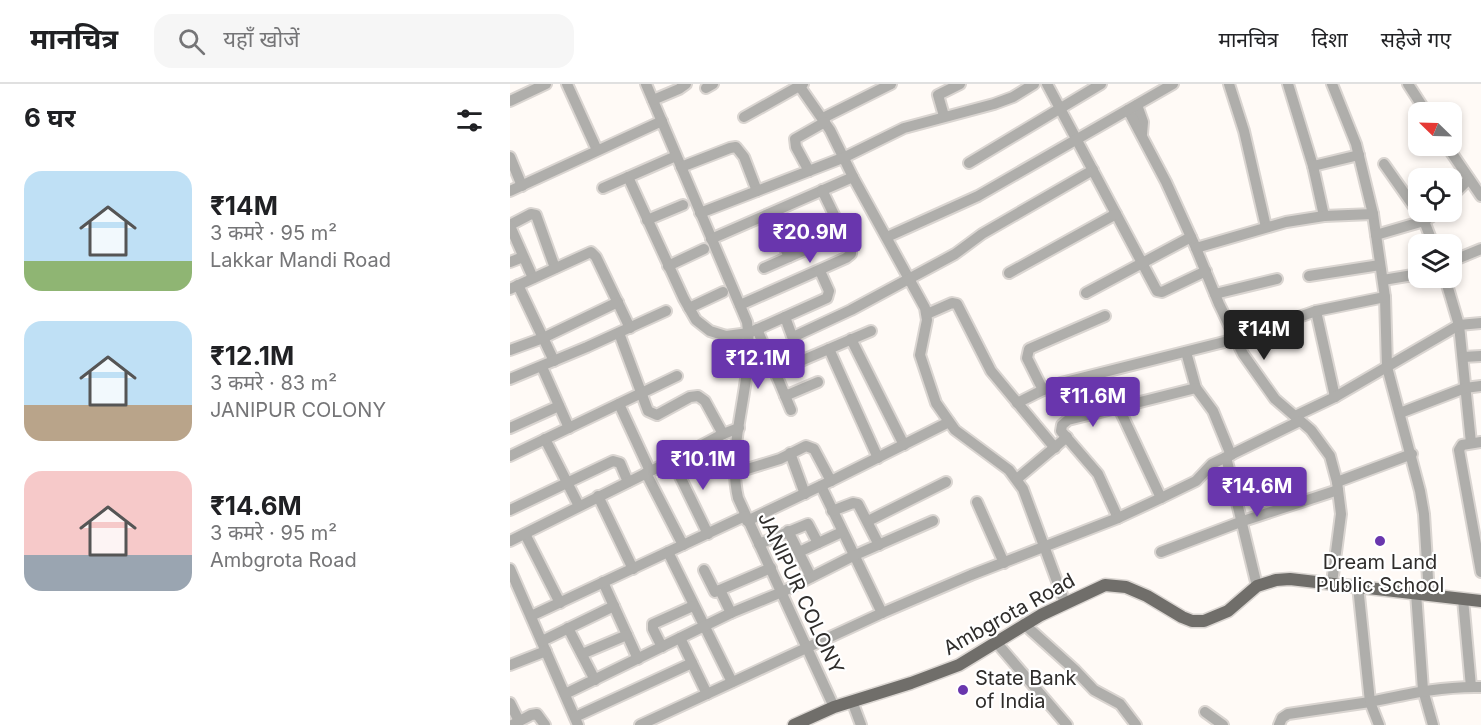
<!DOCTYPE html>
<html lang="hi">
<meta charset="utf-8">
<style>
body{margin:0;font-family:Inter,"Noto Sans Devanagari",sans-serif;background:#f6f6f6;color:#202124;height:100vh;display:flex;flex-direction:column;font-size:22px;white-space:nowrap}
*{box-sizing:border-box;margin:0}
p{font-size:20px;color:#757577}
.icon{flex:none;width:33px;height:33px;fill:none;stroke:currentColor;stroke-width:2;stroke-linecap:round;stroke-linejoin:round}
.map{position:relative;flex:1;overflow:hidden}
.side{display:flex;flex-direction:column;background:#fff;width:510px}
.side>*{flex:none}
.needle{width:39px;rotate:293deg}
.tools{position:absolute;left:898px;top:18px;display:grid;gap:12px}
.tools a{display:grid;place-items:center;width:54px;height:54px;border-radius:12px;background:#fff;box-shadow:0 3px 9px #0003;font-size:30px}
.price{position:absolute;translate:-50% -51px;padding:0 14px;border-radius:6px;background:#6936ad;color:#fff;font-size:20px;line-height:39px;filter:drop-shadow(0 2px 3px #0008)}
.price::after{content:'';position:absolute;left:50%;top:36px;width:18px;height:14px;margin-left:-9px;background:inherit;clip-path:polygon(0 0,100% 0,50% 100%)}
.price.current{background:#222;color:#fff}
ul{padding:0;list-style:none}
li{display:flex;align-items:center;gap:18px;height:150px;padding:0 24px}
li span{display:grid;place-items:center;flex:none;width:168px;height:120px;border-radius:18px;color:#555}
li>.icon{margin-inline-start:auto}
span .icon{width:72px;height:72px;fill:#fffc;stroke-width:1}
li b{font-size:26px}
h2{display:flex;justify-content:space-between;align-items:center;height:72px;padding:0 24px;font-size:26px}
header{display:flex;align-items:center;gap:36px;box-sizing:border-box;height:84px;padding:0 30px;background:#fff;border-bottom:2px solid #e0e0e0}
header strong{font-size:28px}
nav{display:flex;gap:33px;margin-inline-start:auto;font-size:21px}
.search{width:420px;height:54px;background:#f6f6f6;display:flex;align-items:center;gap:15px;box-sizing:border-box;padding:0 21px;border-radius:18px;color:#757577;font-size:22px}
main{display:flex;flex:1;min-height:0}
.map>svg:first-child{display:block}
.lines{fill:none;stroke-linecap:round;stroke-linejoin:round}
.minor-casing{stroke:#dad5d1;stroke-width:14}
.major-casing{stroke:#dad5d1;stroke-width:15}
.minor{stroke:#afaeab;stroke-width:10}
.major{stroke:#706e6a;stroke-width:12}
.poi-dot{fill:#6936ad;stroke:#fff;stroke-width:2}
.labels{text-anchor:middle;dominant-baseline:central;stroke-width:4.5;stroke-linejoin:round;paint-order:stroke}
.poi-label{font-size:20px;fill:#2f2d2b;stroke:#fff}
.street-label{font-size:20px;fill:#2f2d2b;stroke:#fff}
</style>
<header>
<strong>मानचित्र</strong>
<div class="search"><svg class="icon" aria-label="search" viewBox="0 0 24 24"><circle cx="10" cy="10" r="6"/><path d="M15 15l6 6"/></svg>यहाँ खोजें</div>
<nav><a>मानचित्र</a><a>दिशा</a><a>सहेजे गए</a></nav>
</header>
<main>
<section class="side">
<h2>6 घर<svg class="icon" aria-label="filters" viewBox="0 0 24 24"><path d="M4 7h16M4 17h16"/><circle cx="9" cy="7" r="2"/><circle cx="15" cy="17" r="2"/></svg></h2>
<ul>
<li><span style="background:linear-gradient(#bfe0f5 75%,#8fb573 0)"><svg class="icon" aria-label="home" viewBox="0 0 24 24"><path d="M3 11l9-7 9 7M6 9v11h12V9"/></svg></span><div><b>₹14M</b><p>3 कमरे · 95 m²</p><p>Lakkar Mandi Road</p></div></li>
<li><span style="background:linear-gradient(#bfe0f5 70%,#b9a48a 0)"><svg class="icon" aria-label="home" viewBox="0 0 24 24"><path d="M3 11l9-7 9 7M6 9v11h12V9"/></svg></span><div><b>₹12.1M</b><p>3 कमरे · 83 m²</p><p>JANIPUR COLONY</p></div></li>
<li><span style="background:linear-gradient(#f6c9c9 70%,#9aa5b1 0)"><svg class="icon" aria-label="home" viewBox="0 0 24 24"><path d="M3 11l9-7 9 7M6 9v11h12V9"/></svg></span><div><b>₹14.6M</b><p>3 कमरे · 95 m²</p><p>Ambgrota Road</p></div></li>
</ul>
</section>
<div class="map">
<svg width="971" height="641" viewBox="0 0 971 641">
<rect width="100%" height="100%" fill="#fffaf6"/>
<g class="lines">
<g class="minor-casing">
<g id="minor">
<polyline points="57,0 87,66"/>
<path d="M 136,0 L 237,238 C 246,297 215,356 228,414 L 324,623"/>
<polyline points="288,0 320,46 343,93 415,224 417,236 410,271 426,319 445,346 499,386 513,405 555,519"/>
<polyline points="537,0 647,207 652,208 696,187"/>
<polyline points="719,0 734,47 756,143"/>
<polyline points="778,0 803,82 814,132"/>
<polyline points="822,0 846,60 863,130 875,213 877,283 910,407 914,430 919,511"/>
<polyline points="898,0 916,28"/>
<polyline points="196,4 203,0"/>
<polyline points="143,16 169,5 176,0"/>
<polyline points="0,17 36,0"/>
<polyline points="627,21 633,38 632,50"/>
<polyline points="618,26 656,98 686,164 709,220 733,270 765,315 801,346 820,372 827,398 831,430 822,499"/>
<polyline points="434,32 428,11 450,0"/>
<polyline points="234,33 293,0"/>
<polyline points="313,34 381,0"/>
<polyline points="937,62 971,112"/>
<polyline points="0,73 12,102"/>
<polyline points="459,79 591,0"/>
<polyline points="874,80 914,137 923,160"/>
<polyline points="803,82 849,71"/>
<polyline points="171,83 220,64 226,63 234,73 247,107"/>
<polyline points="299,87 286,63 285,55 315,38"/>
<polyline points="118,93 174,215 186,236 200,247 216,252 239,249 317,214 319,207 310,187"/>
<polyline points="93,104 166,72"/>
<polyline points="0,107 152,37"/>
<polyline points="942,112 959,95"/>
<polyline points="190,129 335,73 394,44 484,20 503,13 524,0"/>
<polyline points="259,130 279,173"/>
<polyline points="137,136 173,121"/>
<polyline points="0,141 21,130 26,131 45,184"/>
<polyline points="0,142 23,194"/>
<polyline points="866,151 914,137 928,128"/>
<polyline points="377,153 468,112 663,0"/>
<polyline points="201,155 343,93"/>
<polyline points="686,164 776,138 814,132 863,130"/>
<polyline points="942,177 971,165"/>
<polyline points="0,178 13,173"/>
<polyline points="158,182 194,165"/>
<polyline points="254,184 293,167 331,146"/>
<polyline points="499,189 606,130"/>
<polyline points="799,192 870,181"/>
<polyline points="935,194 949,241 961,359"/>
<polyline points="873,196 909,190"/>
<polyline points="8,201 44,277"/>
<polyline points="0,205 81,168 86,173 120,244"/>
<polyline points="576,209 681,153"/>
<polyline points="705,210 767,195"/>
<polyline points="230,221 336,174 341,170 341,166 312,106"/>
<polyline points="179,224 213,208"/>
<polyline points="806,227 825,313"/>
<polyline points="417,230 442,219 447,220 481,287 545,364"/>
<polyline points="275,233 291,277"/>
<polyline points="247,245 281,326"/>
<polyline points="109,249 138,327 147,331 180,313 188,312 195,317 213,350"/>
<polyline points="283,253 341,226 445,170 472,150 583,86"/>
<polyline points="341,255 394,361"/>
<polyline points="319,265 368,374"/>
<polyline points="0,266 33,254 108,218"/>
<polyline points="676,268 686,304 703,327 721,371"/>
<polyline points="953,273 971,272"/>
<polyline points="32,283 59,344"/>
<polyline points="265,288 361,247"/>
<polyline points="0,295 77,263 156,227"/>
<polyline points="533,306 517,274 519,265 595,232"/>
<polyline points="275,312 308,298"/>
<polyline points="507,319 533,306 551,299 726,255 806,227 875,213"/>
<polyline points="109,320 140,387"/>
<polyline points="608,322 651,414"/>
<polyline points="890,329 955,304 971,302"/>
<polyline points="785,332 825,313 949,241 971,239"/>
<polyline points="0,344 49,322"/>
<polyline points="35,355 69,422"/>
<polyline points="971,358 952,361 949,366 971,488"/>
<polyline points="280,369 295,410"/>
<polyline points="0,372 167,292"/>
<polyline points="716,373 747,502"/>
<polyline points="162,376 198,450"/>
<polyline points="136,389 173,461"/>
<polyline points="224,389 270,375 296,362 304,365 321,397"/>
<polyline points="507,395 557,353"/>
<polyline points="827,398 902,370"/>
<polyline points="311,402 372,529"/>
<polyline points="88,412 123,485"/>
<polyline points="467,418 494,479"/>
<polyline points="0,426 103,377 110,379 118,398"/>
<polyline points="322,427 343,419 348,420 369,461"/>
<polyline points="608,434 588,390 551,347 552,341 558,336 686,304"/>
<polyline points="237,437 321,397 439,338"/>
<polyline points="358,437 436,398"/>
<polyline points="278,447 301,493"/>
<polyline points="15,450 50,519"/>
<polyline points="0,457 183,366 213,350 229,344"/>
<polyline points="249,460 298,440 308,459"/>
<polyline points="158,468 222,598"/>
<polyline points="289,468 332,448"/>
<polyline points="651,468 733,437 828,406"/>
<polyline points="0,485 68,641"/>
<polyline points="194,486 205,508 261,484"/>
<polyline points="93,498 128,575"/>
<polyline points="210,506 221,529"/>
<polyline points="906,509 913,606 923,641"/>
<polyline points="953,515 961,603"/>
<polyline points="21,532 235,432"/>
<polyline points="514,540 565,586 584,606 610,620 626,641"/>
<polyline points="58,544 85,596"/>
<polyline points="170,554 197,610"/>
<polyline points="32,557 104,522"/>
<polyline points="486,558 557,641"/>
<polyline points="152,563 143,545 143,540 183,522"/>
<polyline points="72,570 117,551"/>
<polyline points="0,581 36,567"/>
<polyline points="55,610 221,529 272,508 343,472 423,437"/>
<polyline points="342,617 351,641"/>
<polyline points="0,619 9,637"/>
<polyline points="695,628 713,641"/>
<polyline points="65,633 182,579"/>
<polyline points="2,641 21,631 27,630 35,641"/>
<polyline points="130,641 372,529 461,491 608,434 651,414 686,397 702,380 790,337"/>
<polyline points="769,641 772,634 778,630 860,618 848,502"/>
<path d="M 869,641 L 860,618 C 898,610 932,602 971,603"/>
</g>
</g>
<g class="major-casing">
<polyline id="major" points="284,641 324,623 401,599 449,581 531,531 595,501 616,503 637,512 672,533 682,537 694,537 718,527 747,502 766,496 780,495 971,517"/>
</g>
<use href="#minor" class="minor"/>
<use href="#major" class="major"/>
</g>
<g class="poi-dot">
<circle cx="870" cy="457" r="6"/>
<circle cx="453" cy="606" r="6"/>
</g>
<g class="labels">
<g class="poi-label">
<text x="870" y="478">Dream Land<tspan x="870" dy="23">Public School</tspan></text>
<text x="465" y="594" text-anchor="start">State Bank<tspan x="465" dy="23">of India</tspan></text>
</g>
<g class="street-label">
<text transform="translate(291 509) rotate(65)">JANIPUR COLONY</text>
<text transform="translate(499 530) rotate(-29)">Ambgrota Road</text>
</g>
</g>
</svg>
<div class="tools">
<a><svg class="needle" viewBox="-14 -14 28 28"><path d="M0-13l5 13h-10z" fill="#e53935"/><path d="M0 13l5-13h-10z" fill="#757577"/></svg></a>
<a><svg class="icon" aria-label="locate" viewBox="0 0 24 24"><circle cx="12" cy="12" r="6"/><path d="M12 2v4M12 18v4M2 12h4M18 12h4"/></svg></a>
<a><svg class="icon" aria-label="layers" viewBox="0 0 24 24"><path d="M12 4l9 5-9 5-9-5zM3 14l9 5 9-5"/></svg></a>
</div>
<b class="price" style="left:300px;top:180px">₹20.9M</b>
<b class="price current" style="left:754px;top:277px">₹14M</b>
<b class="price" style="left:248px;top:306px">₹12.1M</b>
<b class="price" style="left:583px;top:344px">₹11.6M</b>
<b class="price" style="left:193px;top:407px">₹10.1M</b>
<b class="price" style="left:747px;top:434px">₹14.6M</b>
</div>
</main>
